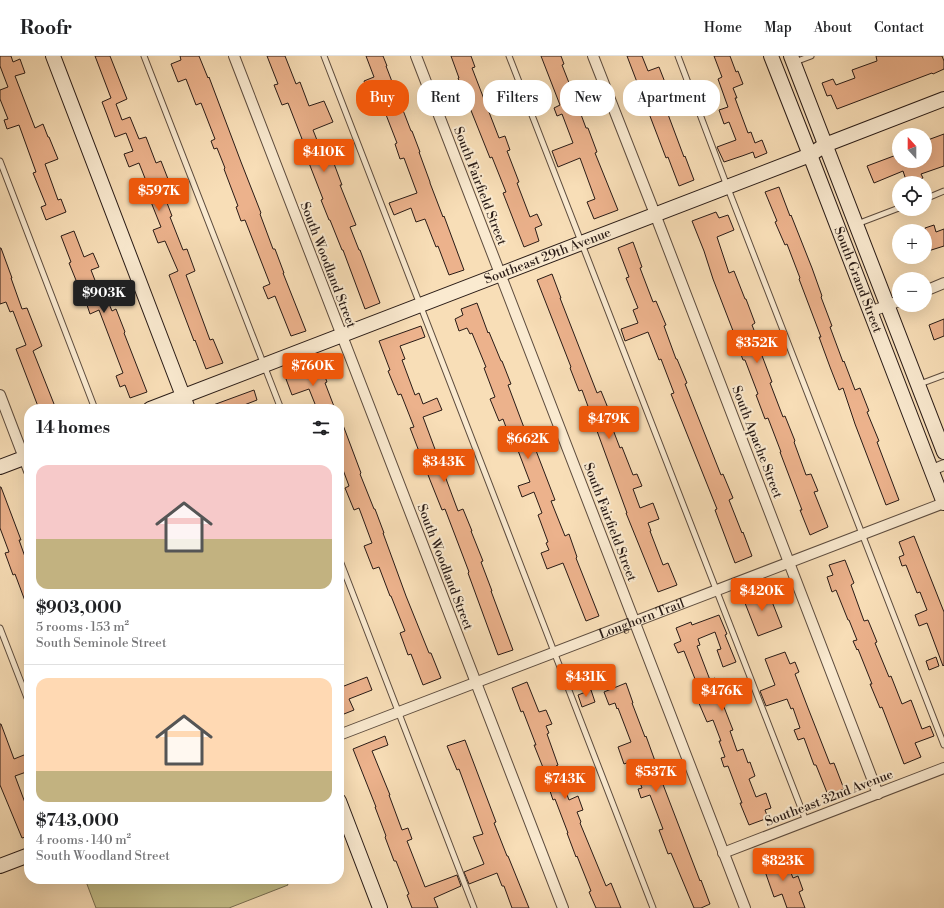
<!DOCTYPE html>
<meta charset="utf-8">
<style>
body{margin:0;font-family:"Libre Bodoni",serif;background:#f6f6f6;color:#202124;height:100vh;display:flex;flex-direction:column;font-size:15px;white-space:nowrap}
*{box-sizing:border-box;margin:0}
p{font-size:13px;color:#757577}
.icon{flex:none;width:22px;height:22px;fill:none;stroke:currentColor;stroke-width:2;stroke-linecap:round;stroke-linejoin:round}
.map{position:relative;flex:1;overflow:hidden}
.side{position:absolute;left:24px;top:348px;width:320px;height:480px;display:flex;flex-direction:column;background:#fff;border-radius:16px;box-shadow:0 4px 16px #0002}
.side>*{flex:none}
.hud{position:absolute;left:356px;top:24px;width:380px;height:36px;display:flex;gap:8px}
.needle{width:26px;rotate:339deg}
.tools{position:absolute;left:892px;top:72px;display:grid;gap:8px}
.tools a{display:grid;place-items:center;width:40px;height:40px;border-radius:50%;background:#fff;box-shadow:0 4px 16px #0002;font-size:20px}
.price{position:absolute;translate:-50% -34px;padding:0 9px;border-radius:4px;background:#ea580c;color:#fff;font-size:13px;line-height:26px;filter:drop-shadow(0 1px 2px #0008)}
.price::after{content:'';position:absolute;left:50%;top:24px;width:12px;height:9px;margin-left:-6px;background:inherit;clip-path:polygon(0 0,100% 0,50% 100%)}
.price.active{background:#222;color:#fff}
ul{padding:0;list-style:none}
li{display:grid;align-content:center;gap:8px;height:212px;padding:0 12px}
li+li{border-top:1px solid #e0e0e0}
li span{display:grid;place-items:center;height:124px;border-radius:12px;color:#555}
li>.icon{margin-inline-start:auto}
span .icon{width:72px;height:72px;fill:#fffc;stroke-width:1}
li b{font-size:17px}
h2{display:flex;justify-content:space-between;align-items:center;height:48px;padding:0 12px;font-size:17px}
.tag{padding:0 14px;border-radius:16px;background:#fff;box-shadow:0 4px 16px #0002;font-size:14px;line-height:36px}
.tag.active{background:#ea580c;color:#fff}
header{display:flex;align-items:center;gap:24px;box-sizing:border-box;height:56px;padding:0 20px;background:#fff;border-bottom:1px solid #e0e0e0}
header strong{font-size:19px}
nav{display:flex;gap:22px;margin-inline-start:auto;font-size:14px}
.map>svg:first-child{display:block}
.green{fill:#c5bf89;stroke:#776d50}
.building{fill:#ecb28c;stroke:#291b16}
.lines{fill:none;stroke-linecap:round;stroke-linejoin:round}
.lane-casing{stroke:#5d4c3e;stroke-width:7}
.street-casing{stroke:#5d4c3e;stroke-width:12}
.secondary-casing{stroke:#291b16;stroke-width:16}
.lane{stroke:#faead0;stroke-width:5}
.street{stroke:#faead0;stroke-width:10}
.secondary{stroke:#faead0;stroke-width:14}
.labels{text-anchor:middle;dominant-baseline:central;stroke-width:4;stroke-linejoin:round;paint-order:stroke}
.street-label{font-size:13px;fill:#291b16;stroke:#faead0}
</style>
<header>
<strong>Roofr</strong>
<nav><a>Home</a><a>Map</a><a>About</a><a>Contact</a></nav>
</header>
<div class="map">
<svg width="944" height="852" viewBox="0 0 944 852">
<rect width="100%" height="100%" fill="#f8deb7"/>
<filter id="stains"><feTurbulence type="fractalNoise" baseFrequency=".005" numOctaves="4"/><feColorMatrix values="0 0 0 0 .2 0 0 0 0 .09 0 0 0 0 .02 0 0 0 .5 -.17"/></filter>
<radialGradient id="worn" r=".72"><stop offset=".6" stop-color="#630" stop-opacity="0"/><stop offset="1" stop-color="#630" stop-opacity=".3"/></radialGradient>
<polygon class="green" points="85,823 285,823 288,829 229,852 96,852"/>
<g class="building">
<polygon points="0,0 11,0 13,6 20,3 25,17 15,20 35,72 43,68 48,81 49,81 58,103 45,108 58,144 61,143 66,156 46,164 41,151 46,149 33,117 36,116 19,69 7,73 4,64 8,63 0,43 0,34 8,31 0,10"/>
<polygon points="95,0 110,0 127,43 116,48 122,64 130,61 139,83 146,81 156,107 161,105 168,123 159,126 172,160 170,161 183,194 187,193 195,215 186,219 210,284 213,283 223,307 206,313 195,284 194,285 169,219 178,215 165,185 158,187 153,174 161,171 149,141 152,140 139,107 129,111 124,98 133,95 126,77 115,81 107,59 102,46 111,42"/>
<polygon points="180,0 199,0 208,22 209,21 241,106 261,157 260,158 273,193 275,193 284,217 283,217 306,275 291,280 275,240 268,243 263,231 270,228 245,164 241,165 236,151 238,150 224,113 225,112 217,92 214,93 211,85 215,83 201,47 196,49 186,23 178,26 171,8 181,4"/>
<polygon points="267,0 285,0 296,28 300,26 309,50 324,45 333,66 313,74 326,107 333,105 342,129 340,129 356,169 350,171 359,194 360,194 380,247 365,253 343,194 342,194 330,164 329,164 321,144 323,143 300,84 302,83 288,47 282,49 274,29 278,28"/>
<polygon points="366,0 383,0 387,10 386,10 411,75 412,75 420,96 419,96 430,126 430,127 443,161 444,160 464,214 449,219 438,190 436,191 425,163 416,166 411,152 394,159 389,147 417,137 404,102 400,103 395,88 397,87 376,33 368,36 364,25 374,21"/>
<polygon points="451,0 471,0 475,11 472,12 499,82 505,80 510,94 507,95 519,126 517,127 530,161 537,158 542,169 535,172 539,185 524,191 503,137 506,136 492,101 490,102 458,22 459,22"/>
<polygon points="541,0 561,0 564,8 562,9 573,37 586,72 588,72 597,96 595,97 618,154 594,163 587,146 595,143 580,102 558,111 552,95 573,87 562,58 557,60 554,52 560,49"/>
<polygon points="627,0 642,0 648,15 659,11 668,34 660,37 684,101 685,100 694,124 679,130 668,101 666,102"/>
<polygon points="714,0 730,0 736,16 738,15 743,28 733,32 737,42 735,42 748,77 751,76 755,87 762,84 767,97 755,102 753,96 742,100 724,106 717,91 736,84 729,66 724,68 719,54 728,51 718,23 722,21"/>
<polygon points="876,0 942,0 944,5 944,13 933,18 932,17 837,53 831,39 827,40 822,27 833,23 836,29 855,22 852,14 877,5"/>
<polygon points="944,78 944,110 921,118 923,122 909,127 907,127 903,115 874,127 867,110 899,98 899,105 925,105 925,85"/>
<polygon points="779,131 790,160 791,159 812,212 822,240 821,241 832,270 830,271 843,306 844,305 855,334 860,332 869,355 867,356 879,385 877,386 899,444 886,449 855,368 843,332 839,334 830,311 819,281 821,281 799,223 800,222 787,188 785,189 775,166 777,165 765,136"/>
<polygon points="716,156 719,162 728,159 734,174 717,181 729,217 734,215 745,243 746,243 755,267 752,269 763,297 761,297 772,326 770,327 783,361 785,360 795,385 794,386 806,419 811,418 818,435 814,436 828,471 810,479 800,454 802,454 780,396 781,396 768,362 765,363 756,339 758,338 745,304 743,304 734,280 735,280 713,223 704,195 692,165"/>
<polygon points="934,169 936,176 944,173 944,190 925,196 925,172"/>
<polygon points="74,175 84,201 93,197 99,211 91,214 98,232 102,231 112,255 116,253 125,276 124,277 147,336 130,342 125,329 120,331 116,320 123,317 99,254 90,258 86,246 80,248 75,236 80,234 69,207 71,206 61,180"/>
<polygon points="633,186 642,211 640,212 653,246 656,245 666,269 664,270 676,303 677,303 687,327 685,328 721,419 723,418 733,442 729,444 742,477 743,476 752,500 735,507 715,454 717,453 671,338 674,337 661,303 659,304 648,276 625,285 621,273 638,267 633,254 638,252 626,222 629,221 618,192"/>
<polygon points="0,192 1,192 12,222 11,222 22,253 27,252 42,290 33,295 56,353 39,353 16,293 26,289 13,255 10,256 6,246 0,248"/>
<polygon points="552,218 561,242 560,242 597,337 601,335 610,357 607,358 620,392 622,391 633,419 637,418 642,430 633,433 640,452 653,447 659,463 648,467 651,475 650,475 663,509 668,507 677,529 658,536 626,457 627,457 582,334 579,335 570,312 571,311 537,224"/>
<polygon points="477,247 488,277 489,276 501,305 502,305 511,328 508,329 532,393 535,392 555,444 551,445 565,480 569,478 577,501 576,502 599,560 586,565 563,507 547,513 541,497 549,494 546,487 548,486 538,459 542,457 534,436 522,441 518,430 530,426 517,392 514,393 503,363 499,365 490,343 495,341 484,312 486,311 472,277 470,278 467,272 459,275 455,263 463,259 461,253"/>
<polygon points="944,263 944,280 934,284 929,269"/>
<polygon points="421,270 425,281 400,290 405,303 402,304 415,339 419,337 423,348 437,342 442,354 423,361 458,455 463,453 472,475 471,475 483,505 481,506 492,535 491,535 513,594 498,599 468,517 469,516 445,453 442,454 430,424 410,372 414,371 401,338 398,339 388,315 390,314 379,285"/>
<polygon points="321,310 327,326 325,327 335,353 317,353 309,333 292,339 286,323"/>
<polygon points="254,334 257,344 239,351 240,353 205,353 205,352"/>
<polygon points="339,361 340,361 361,417 360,418 374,453 375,453 384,477 383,477 406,540 429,597 431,597 441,622 423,629 411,598 408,599 400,577 405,575 391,540 390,540 379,511 373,513 364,490 372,487 359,452 354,454 345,432 349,430 339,403"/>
<polygon points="0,431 1,431 21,484 19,484 29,512 29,553 28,553 15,518 13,519 5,497 9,496 0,472"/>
<polygon points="914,480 944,556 944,609 943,610 927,567 919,570 915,559 927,554 920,536 917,537 906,509 902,510 899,501 904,499 899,486"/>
<polygon points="845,504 854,527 851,529 864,565 868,564 877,586 875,587 889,621 891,620 902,648 911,644 922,673 930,670 934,680 915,687 921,701 904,708 882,651 880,652 870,628 872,628 858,593 857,594 853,585 857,584 849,564 848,564 836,534 832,536 827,521 833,519 829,509"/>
<polygon points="767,533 782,571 758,580 743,542"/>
<polygon points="719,559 727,578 725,579 736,606 723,611 717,594 721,593 715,576 698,583 700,589 697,590 710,624 715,622 724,645 722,646 733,674 730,675 737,695 743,693 748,707 750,706 755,720 749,723 756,741 766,737 771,752 765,754 768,762 749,769 740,747 742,747 728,710 724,711 721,702 725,701 719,685 721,685 713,664 707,666 698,645 703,643 696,623 695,623 684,595 678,597 674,588 681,585 676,572 691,566 692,569"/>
<polygon points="785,596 790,608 795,606 799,616 795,618 808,652 830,708 834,707 844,733 828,739 816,709 814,709 804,682 798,684 794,674 800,672 793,652 791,653 787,643 766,650 760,635 775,629 765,603"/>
<polygon points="936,601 939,610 929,614 926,605"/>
<polygon points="367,621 372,634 349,643 354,654 339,660 339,632"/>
<polygon points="527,626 539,656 546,654 552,668 546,670 549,677 547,678 558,709 556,710 569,744 578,740 583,754 577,756 581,766 580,767 606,830 611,827 621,852 596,852 589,836 591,835 577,800 576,801 567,777 568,777 555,743 553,744 545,720 546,719 534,689 536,689 523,655 521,656 512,632"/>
<polygon points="626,627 633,647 632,647 645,681 646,680 655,705 654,705 700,825 701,824 710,848 701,852 694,852 671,797 668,798 659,774 663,773 650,739 641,742 638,733 642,732 632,705 624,708 618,691 631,686 618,652 617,653 615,647 609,649 604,636"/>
<polygon points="591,634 595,646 582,651 578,639"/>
<polygon points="0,668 1,668 14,703 29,697 29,715 15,720 27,752 29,751 29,780 22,782 0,729"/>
<polygon points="385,680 388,689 372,695 390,739 389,739 402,774 408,772 412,783 407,785 425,831 457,819 461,830 434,842 438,852 412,852 407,839 409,838 396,805 394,805 385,781 386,780 375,751 376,751 353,693"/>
<polygon points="465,684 496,766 494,767 507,800 508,800 529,852 512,852 504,830 502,830 497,817 469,828 464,816 484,808 473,781 483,778 459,713 457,714 447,690"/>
<polygon points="776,798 779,806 786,804 793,822 798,820 803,834 799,836 805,852 787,852 782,838 774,841 761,804"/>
</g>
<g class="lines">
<g class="lane-casing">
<g id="lane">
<polyline points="144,0 281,353"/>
<polyline points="324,0 653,852"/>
<polyline points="509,0 806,765"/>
<polyline points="678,0 727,130 944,689"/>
<polyline points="795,6 811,0"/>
<polyline points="0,105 95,353"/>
<polyline points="925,143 944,135"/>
<polyline points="857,168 899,152"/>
<polyline points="920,328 944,319"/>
<polyline points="339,502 474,852"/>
<polyline points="0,572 29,647"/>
</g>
</g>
<g class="street-casing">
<g id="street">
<polyline points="234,0 563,852"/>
<polyline points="416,0 745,852"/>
<polyline points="593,0 655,158 878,738"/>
<polyline points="925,235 944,227"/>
<polyline points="870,256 899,245"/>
<polyline points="0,339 29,415"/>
<polyline points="932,414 944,409"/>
<path id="s1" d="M 339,679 L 944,447"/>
<polyline points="723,797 944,712"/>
</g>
</g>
<g class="secondary-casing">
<g id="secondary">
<polyline points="53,0 188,353"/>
<path id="s2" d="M 771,0 L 810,99 L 944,447"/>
<polyline points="791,0 944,396"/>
<path id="s3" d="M 150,353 L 810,99 L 825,89 L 944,43"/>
<polyline points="0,411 29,400"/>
<polyline points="339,745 380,852"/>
<polyline points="0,810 29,799"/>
</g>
</g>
<use href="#lane" class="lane"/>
<use href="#street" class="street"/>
<use href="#secondary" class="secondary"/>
</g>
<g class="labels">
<g class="street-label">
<text transform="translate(480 130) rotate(69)">South Fairfield Street</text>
<text stroke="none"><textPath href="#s3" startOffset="426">Southeast 29th Avenue</textPath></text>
<text transform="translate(328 209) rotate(69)">South Woodland Street</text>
<text stroke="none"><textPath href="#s2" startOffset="240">South Grand Street</textPath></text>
<text transform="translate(757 386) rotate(69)">South Apache Street</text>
<text transform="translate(610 466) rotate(69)">South Fairfield Street</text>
<text transform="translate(445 511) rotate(69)">South Woodland Street</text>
<text stroke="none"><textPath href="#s1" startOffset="324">Longhorn Trail</textPath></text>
<text transform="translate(829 742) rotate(-21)">Southeast 32nd Avenue</text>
</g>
</g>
<rect width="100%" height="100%" filter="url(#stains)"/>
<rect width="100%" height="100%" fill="url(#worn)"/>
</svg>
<div class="tools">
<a><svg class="needle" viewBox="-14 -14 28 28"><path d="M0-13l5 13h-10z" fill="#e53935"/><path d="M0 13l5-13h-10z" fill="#757577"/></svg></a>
<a><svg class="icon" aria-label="locate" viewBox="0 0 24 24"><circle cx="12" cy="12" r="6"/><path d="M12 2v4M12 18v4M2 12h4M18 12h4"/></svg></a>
<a>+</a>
<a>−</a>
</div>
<b class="price" style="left:324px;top:117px">$410K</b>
<b class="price" style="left:159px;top:156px">$597K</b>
<b class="price active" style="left:104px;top:258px">$903K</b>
<b class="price" style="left:757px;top:308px">$352K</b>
<b class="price" style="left:313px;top:331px">$760K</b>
<b class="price" style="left:609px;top:384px">$479K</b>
<b class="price" style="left:528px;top:404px">$662K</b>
<b class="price" style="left:444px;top:427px">$343K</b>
<b class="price" style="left:762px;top:556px">$420K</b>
<b class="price" style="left:586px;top:642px">$431K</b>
<b class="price" style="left:722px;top:656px">$476K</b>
<b class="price" style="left:656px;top:737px">$537K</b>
<b class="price" style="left:565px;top:744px">$743K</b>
<b class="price" style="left:783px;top:826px">$823K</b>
<div class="hud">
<a class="tag active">Buy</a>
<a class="tag">Rent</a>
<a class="tag">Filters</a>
<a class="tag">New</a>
<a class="tag">Apartment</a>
</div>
<section class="side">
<h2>14 homes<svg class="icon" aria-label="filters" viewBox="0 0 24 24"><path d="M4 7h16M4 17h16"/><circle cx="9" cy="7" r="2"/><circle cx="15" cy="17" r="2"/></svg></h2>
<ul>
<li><span style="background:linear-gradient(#f6c9c9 60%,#c2b280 0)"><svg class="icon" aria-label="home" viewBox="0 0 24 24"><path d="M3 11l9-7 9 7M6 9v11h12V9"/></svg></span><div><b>$903,000</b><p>5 rooms · 153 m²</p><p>South Seminole Street</p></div></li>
<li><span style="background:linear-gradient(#ffd9b3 75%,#c2b280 0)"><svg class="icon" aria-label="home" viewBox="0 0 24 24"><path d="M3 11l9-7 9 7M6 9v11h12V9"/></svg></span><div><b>$743,000</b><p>4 rooms · 140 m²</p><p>South Woodland Street</p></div></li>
</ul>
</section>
</div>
